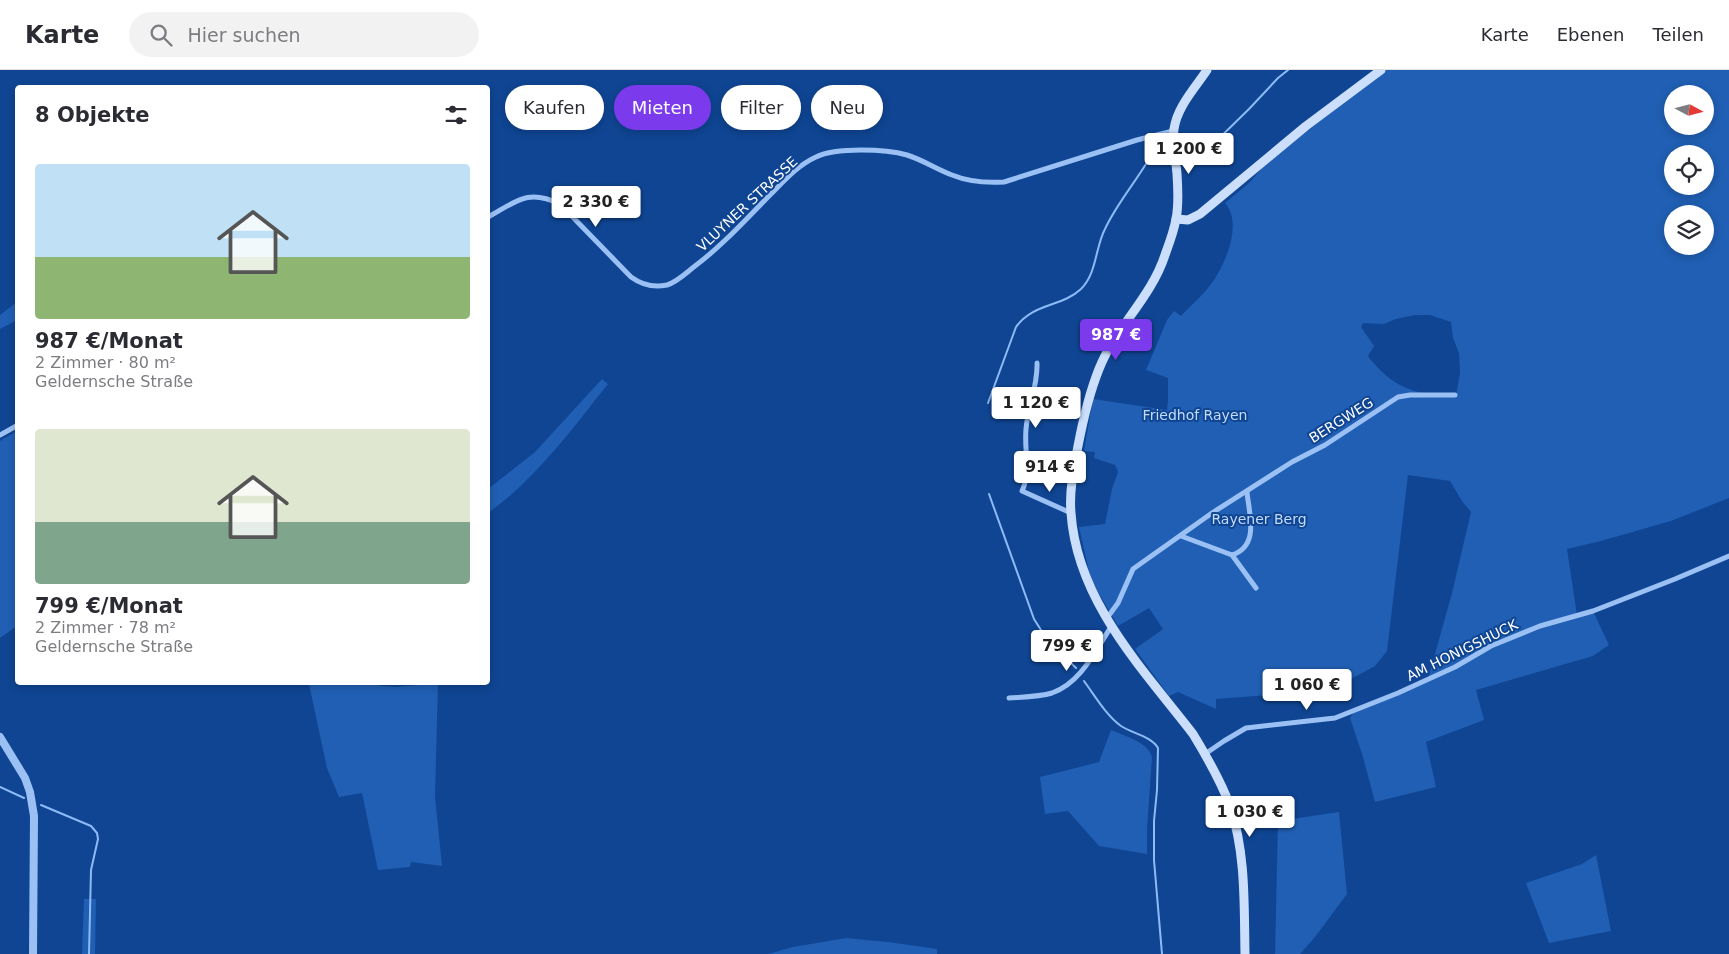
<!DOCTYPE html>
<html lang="de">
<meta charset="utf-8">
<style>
body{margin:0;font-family:"DejaVu Sans",sans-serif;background:#f2f2f3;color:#2b2b33;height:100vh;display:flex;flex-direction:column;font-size:19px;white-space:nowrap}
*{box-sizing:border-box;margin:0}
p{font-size:16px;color:#7c7c81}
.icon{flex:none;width:28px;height:28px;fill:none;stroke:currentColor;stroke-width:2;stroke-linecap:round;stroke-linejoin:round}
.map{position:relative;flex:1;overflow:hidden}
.sheet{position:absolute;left:15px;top:15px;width:475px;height:600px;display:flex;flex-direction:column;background:#fff;border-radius:5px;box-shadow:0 2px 8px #0003}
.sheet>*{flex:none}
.guide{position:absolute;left:505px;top:15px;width:475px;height:45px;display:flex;gap:10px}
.needle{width:32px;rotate:97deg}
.fabs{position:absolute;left:1664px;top:15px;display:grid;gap:10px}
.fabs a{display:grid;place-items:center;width:50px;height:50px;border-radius:50%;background:#fff;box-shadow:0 2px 8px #0003;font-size:25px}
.price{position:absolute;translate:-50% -42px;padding:0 11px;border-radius:5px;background:#fff;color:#222;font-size:16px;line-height:32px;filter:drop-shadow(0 1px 2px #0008)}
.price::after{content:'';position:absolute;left:50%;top:30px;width:15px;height:11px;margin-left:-8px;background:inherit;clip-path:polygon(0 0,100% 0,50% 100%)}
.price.selected{background:#7c3aed;color:#fff}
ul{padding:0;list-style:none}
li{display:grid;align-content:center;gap:10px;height:265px;padding:0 20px}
li span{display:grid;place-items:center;height:155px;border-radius:5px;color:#555}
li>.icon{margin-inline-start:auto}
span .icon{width:90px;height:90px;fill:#fffc;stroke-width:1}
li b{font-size:21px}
h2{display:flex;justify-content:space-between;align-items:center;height:60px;padding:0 20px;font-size:21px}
.pill{padding:0 18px;border-radius:22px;background:#fff;box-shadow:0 2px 8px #0003;font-size:18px;line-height:45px}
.pill.selected{background:#7c3aed;color:#fff}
header{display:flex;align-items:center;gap:30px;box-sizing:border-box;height:70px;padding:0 25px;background:#fff;border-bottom:1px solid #e1e1e2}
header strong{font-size:24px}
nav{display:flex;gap:28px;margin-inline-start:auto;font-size:18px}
.search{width:350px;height:45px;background:#f2f2f3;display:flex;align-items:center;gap:12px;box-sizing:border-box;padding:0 18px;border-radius:28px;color:#7c7c81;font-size:19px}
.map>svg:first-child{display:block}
.green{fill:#205fb3;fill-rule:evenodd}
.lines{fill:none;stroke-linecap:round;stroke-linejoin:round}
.stream{stroke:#8cbbf8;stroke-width:2}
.minor{stroke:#9bc1f4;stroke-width:5}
.tertiary{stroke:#9bc1f4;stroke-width:8}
.secondary{stroke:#cbdffd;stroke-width:9}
.labels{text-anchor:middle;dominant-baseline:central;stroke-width:4;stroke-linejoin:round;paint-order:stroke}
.street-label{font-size:14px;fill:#fff;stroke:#0f4593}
.park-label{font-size:14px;fill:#c3dcfe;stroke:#0f4593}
</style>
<header>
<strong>Karte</strong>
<div class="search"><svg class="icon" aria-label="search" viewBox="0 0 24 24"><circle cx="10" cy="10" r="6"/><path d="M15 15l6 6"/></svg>Hier suchen</div>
<nav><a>Karte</a><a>Ebenen</a><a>Teilen</a></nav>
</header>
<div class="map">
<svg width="1729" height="884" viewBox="0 0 1729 884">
<rect width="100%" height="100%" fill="#0f4593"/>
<g class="green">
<path d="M 1382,0 L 1729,0 L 1729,428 L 1671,451 L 1601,471 L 1567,479 L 1577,545 L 1593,541 L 1609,575 L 1593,586 L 1476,620 L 1484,650 L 1426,672 L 1436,717 L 1375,732 L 1363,687 L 1350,648 L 1358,636 L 1360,640 L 1428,609 L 1452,523 L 1471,442 L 1462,431 L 1450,411 L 1408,405 L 1387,581 L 1375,596 L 1329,621 L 1301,628 L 1296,623 L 1216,629 L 1216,639 L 1178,622 L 1169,626 L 1135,579 L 1163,559 L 1149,538 L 1118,556 L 1091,510 L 1079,457 L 1105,454 L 1112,419 L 1118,402 L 1115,395 L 1094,388 L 1095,382 L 1084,381 L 1093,329 L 1167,340 L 1168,330 L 1168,308 L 1146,300 L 1167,250 L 1174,241 L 1181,246 C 1190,236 1200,228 1208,218 C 1224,199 1244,154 1225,133 L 1249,113 L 1262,98 ZM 1672,24 L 1705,24 L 1705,56 L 1672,56 ZM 1672,84 L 1705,84 L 1705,116 L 1672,116 ZM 1672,144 L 1705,144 L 1705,176 L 1672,176 ZM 1415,245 L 1430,245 L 1451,252 L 1453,268 L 1459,283 L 1460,303 L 1456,326 C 1417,326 1392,318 1368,286 L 1374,276 L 1361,257 L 1363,253 L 1384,254 L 1396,249 Z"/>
<polygon points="17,232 17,250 0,259 0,245"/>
<path d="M 602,309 L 608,314 C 572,359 536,409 488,443 L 488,419 L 535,382 Z"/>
<polygon points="17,361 17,556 0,568 0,371"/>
<polygon points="320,612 370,613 382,616 396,617 438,613 435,726 442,796 411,792 410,797 378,800 362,723 339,727 327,698 309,614"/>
<path d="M 1111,660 C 1125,666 1148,672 1152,687 L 1147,759 L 1147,784 L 1099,776 L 1068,741 L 1045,744 L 1040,707 L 1099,692 Z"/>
<polygon points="1339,742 1347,824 1315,867 1300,884 1275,884 1278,751"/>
<polygon points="1596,785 1611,861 1549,873 1526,813 1582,794"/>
<polygon points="84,829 96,829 95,884 82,884"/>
<polygon points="846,868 888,872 937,879 937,884 768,884 793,877"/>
</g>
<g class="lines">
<g class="stream">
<polyline points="1182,86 1204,83 1249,39 1278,8 1288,0"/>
<path d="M 988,333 L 1016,257 C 1033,233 1062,237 1081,219 C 1097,203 1095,178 1105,159 C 1115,137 1133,115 1146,94 L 1171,89"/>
<polyline points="989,424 1034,549 1046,568 1076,598"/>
<path d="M 1084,611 C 1095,626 1106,645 1121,656 C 1133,664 1151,666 1158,678 L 1157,720 L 1154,751 L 1154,790 L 1162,884"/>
<polyline points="0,717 24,728"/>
<polyline points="41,735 91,756 97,763 98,769 91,800 89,884"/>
</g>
<g class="minor">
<path d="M 488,147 C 516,132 527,118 560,134 L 631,207 C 642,215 653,218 667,215 C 677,212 686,203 695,196 C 723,175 745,150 770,125 C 784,111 798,95 816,87 C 836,77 886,79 907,85 C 923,90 936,99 952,105 C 969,112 986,113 1004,112 L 1137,70 L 1173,61"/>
<path d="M 1037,293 C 1038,316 1028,336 1026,359 C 1024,379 1031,403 1022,421 L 1071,443"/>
<polyline points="0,365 18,355"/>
<path d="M 1181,466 L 1232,485 C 1260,476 1249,444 1247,422"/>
<polyline points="1232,485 1256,518"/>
<polyline points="1107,548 1118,533 1133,499 1212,443 1292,392 1325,375 1398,327 1410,325 1455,325"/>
<path d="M 1009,628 C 1023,627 1039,627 1052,623 C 1081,613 1095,581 1111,557"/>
<polyline points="1205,684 1224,671 1246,658 1335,648 1398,623 1455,597 1491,576 1540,556 1593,541 1675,509 1729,486"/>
</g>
<polyline class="tertiary" points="0,667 25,708 30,722 34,746 33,884"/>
<g class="secondary">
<path d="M 1207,0 C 1195,18 1177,37 1174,59 C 1172,71 1176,91 1177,104 C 1178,119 1179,135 1176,149 C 1174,161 1169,174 1165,185 C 1151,228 1115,258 1099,299 C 1089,324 1083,350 1078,376 C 1074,397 1069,421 1071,443 C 1077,531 1142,598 1193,664 C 1207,687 1221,711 1230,736 C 1246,783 1244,835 1245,884"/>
<polyline points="1176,149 1188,150 1200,144 1306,56 1381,0"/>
</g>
</g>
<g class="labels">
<g class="street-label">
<text transform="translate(747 134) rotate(-43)">VLUYNER STRASSE</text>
<text transform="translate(1341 350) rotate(-32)">BERGWEG</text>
<text transform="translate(1462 580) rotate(-26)">AM HONIGSHUCK</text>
</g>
<g class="park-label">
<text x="1195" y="345">Friedhof Rayen</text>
<text x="1259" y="449">Rayener Berg</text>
</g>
</g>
</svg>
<div class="fabs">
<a><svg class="needle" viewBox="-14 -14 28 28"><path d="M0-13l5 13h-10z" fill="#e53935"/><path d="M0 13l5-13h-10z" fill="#7c7c81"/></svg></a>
<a><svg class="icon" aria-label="locate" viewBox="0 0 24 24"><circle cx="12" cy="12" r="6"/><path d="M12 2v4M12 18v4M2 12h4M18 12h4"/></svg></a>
<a><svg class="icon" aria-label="layers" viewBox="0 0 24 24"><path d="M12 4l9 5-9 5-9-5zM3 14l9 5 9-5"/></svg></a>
</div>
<b class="price" style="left:1189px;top:105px">1 200 €</b>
<b class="price" style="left:596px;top:158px">2 330 €</b>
<b class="price selected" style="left:1116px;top:291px">987 €</b>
<b class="price" style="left:1036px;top:359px">1 120 €</b>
<b class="price" style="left:1050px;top:423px">914 €</b>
<b class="price" style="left:1067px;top:602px">799 €</b>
<b class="price" style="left:1307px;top:641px">1 060 €</b>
<b class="price" style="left:1250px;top:768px">1 030 €</b>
<div class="guide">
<a class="pill">Kaufen</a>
<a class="pill selected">Mieten</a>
<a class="pill">Filter</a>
<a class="pill">Neu</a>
</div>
<section class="sheet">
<h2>8 Objekte<svg class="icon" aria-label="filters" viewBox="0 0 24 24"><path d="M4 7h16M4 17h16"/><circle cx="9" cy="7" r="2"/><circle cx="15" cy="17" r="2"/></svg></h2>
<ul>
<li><span style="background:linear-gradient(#bfe0f5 60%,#8fb573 0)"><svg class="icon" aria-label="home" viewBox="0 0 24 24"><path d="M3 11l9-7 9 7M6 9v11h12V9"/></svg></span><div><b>987 €/Monat</b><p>2 Zimmer · 80 m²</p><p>Geldernsche Straße</p></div></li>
<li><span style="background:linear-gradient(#dfe7d0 60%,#7fa58c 0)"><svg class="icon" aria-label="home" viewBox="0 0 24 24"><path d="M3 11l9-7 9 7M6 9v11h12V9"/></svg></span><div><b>799 €/Monat</b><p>2 Zimmer · 78 m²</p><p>Geldernsche Straße</p></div></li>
</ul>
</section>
</div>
